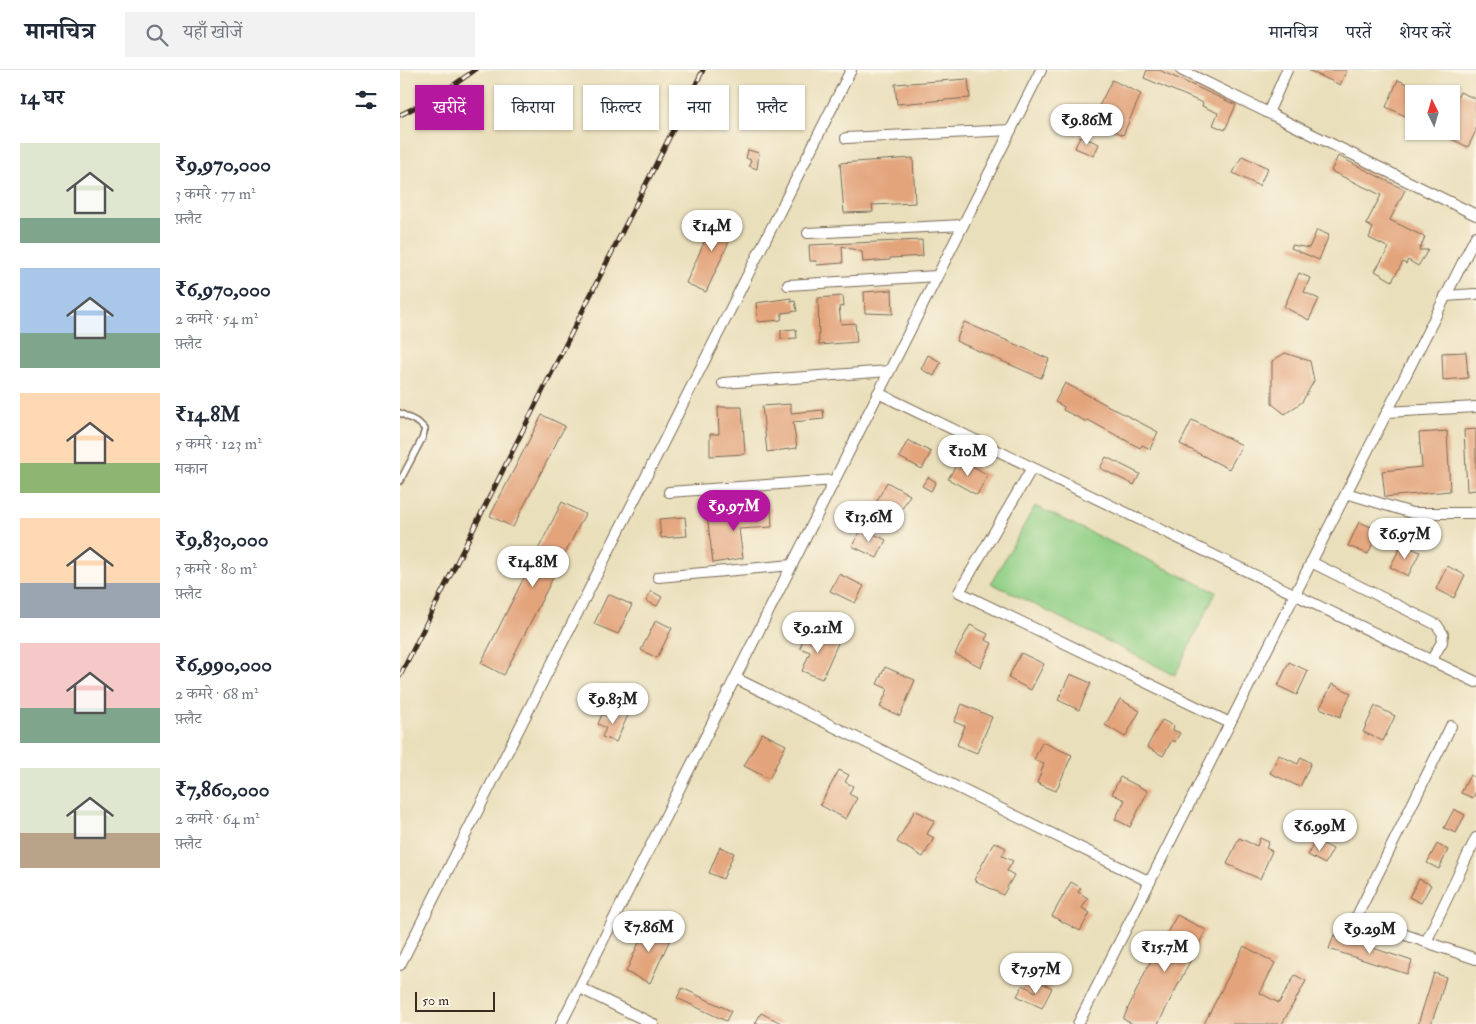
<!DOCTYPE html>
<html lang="hi">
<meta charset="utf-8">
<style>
body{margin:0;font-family:"IM FELL Double Pica","Noto Serif Devanagari",serif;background:#f2f2f3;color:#1f2937;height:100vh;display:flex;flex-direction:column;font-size:19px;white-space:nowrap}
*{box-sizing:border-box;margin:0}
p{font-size:16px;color:#747a83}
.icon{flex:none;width:28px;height:28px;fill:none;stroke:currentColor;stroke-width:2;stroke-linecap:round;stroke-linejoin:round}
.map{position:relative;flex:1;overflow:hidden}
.drawer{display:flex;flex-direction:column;background:#fff;width:400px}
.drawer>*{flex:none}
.top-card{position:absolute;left:15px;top:15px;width:475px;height:45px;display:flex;gap:10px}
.needle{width:32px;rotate:355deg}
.fabs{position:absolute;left:1005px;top:15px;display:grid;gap:10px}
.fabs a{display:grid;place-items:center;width:55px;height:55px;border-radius:0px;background:#fff;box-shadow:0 1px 4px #0004;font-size:25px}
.scale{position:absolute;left:15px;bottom:12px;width:80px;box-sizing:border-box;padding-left:5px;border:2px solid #3b2a1e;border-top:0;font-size:14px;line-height:18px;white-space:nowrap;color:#3b2a1e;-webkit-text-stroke:4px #fcf5e5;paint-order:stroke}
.price{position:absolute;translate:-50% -42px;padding:0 11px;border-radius:18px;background:#fff;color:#222;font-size:16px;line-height:32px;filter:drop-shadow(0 1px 2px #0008)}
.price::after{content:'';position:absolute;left:50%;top:30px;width:15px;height:11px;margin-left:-8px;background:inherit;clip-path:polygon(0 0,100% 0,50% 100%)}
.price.on{background:#b5179e;color:#fff}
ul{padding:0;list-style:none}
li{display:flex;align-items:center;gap:15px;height:125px;padding:0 20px}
li span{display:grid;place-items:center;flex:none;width:140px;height:100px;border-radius:0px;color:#555}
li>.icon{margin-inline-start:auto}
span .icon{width:60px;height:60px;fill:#fffc;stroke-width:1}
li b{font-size:21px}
h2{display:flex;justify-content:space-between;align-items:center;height:60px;padding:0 20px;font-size:21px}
.chip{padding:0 18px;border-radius:0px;background:#fff;box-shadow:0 1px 4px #0004;font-size:18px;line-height:45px}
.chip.on{background:#b5179e;color:#fff}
header{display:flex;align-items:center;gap:30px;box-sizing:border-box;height:70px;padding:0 25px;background:#fff;border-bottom:1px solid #e0e1e3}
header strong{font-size:24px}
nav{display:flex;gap:28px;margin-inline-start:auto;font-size:18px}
.search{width:350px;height:45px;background:#f2f2f3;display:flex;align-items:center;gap:12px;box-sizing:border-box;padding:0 18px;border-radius:0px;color:#747a83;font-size:19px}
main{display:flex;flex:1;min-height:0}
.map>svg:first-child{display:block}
.green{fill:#90cf85;stroke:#667c52}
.building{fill:#e3a47c}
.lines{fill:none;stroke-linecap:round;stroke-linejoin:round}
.service-casing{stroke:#786955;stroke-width:8}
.minor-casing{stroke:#786955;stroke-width:12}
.service{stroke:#fff;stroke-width:5}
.minor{stroke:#fff;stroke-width:10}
.rail-casing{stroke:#3b2a1e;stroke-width:5}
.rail{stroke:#fcf5e5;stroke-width:3;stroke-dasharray:9;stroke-linecap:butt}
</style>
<header>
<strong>मानचित्र</strong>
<div class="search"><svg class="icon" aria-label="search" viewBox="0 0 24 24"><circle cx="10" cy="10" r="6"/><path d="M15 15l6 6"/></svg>यहाँ खोजें</div>
<nav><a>मानचित्र</a><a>परतें</a><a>शेयर करें</a></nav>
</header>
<main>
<section class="drawer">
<h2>14 घर<svg class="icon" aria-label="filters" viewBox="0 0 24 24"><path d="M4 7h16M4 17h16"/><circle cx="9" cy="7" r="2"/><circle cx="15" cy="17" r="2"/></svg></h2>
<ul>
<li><span style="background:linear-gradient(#dfe7d0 75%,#7fa58c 0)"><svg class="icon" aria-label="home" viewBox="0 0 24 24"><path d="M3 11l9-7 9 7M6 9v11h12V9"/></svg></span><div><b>₹9,970,000</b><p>3 कमरे · 77 m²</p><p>फ़्लैट</p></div></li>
<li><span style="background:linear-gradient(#a9c7e8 65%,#7fa58c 0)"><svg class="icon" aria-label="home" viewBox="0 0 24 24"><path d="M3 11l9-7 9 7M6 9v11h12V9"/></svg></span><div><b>₹6,970,000</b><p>2 कमरे · 54 m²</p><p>फ़्लैट</p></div></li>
<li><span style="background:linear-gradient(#ffd9b3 70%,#8fb573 0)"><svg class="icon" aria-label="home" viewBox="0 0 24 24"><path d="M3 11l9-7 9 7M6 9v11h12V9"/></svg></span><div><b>₹14.8M</b><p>5 कमरे · 123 m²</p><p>मकान</p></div></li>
<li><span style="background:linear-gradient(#ffd9b3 65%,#9aa5b1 0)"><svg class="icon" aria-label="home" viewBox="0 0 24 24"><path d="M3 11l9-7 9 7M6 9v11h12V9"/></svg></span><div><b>₹9,830,000</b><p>3 कमरे · 80 m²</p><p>फ़्लैट</p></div></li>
<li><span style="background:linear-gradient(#f6c9c9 65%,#7fa58c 0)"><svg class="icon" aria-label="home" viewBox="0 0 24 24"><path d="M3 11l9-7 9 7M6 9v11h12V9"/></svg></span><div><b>₹6,990,000</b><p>2 कमरे · 68 m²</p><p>फ़्लैट</p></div></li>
<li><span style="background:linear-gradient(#dfe7d0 65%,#b9a48a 0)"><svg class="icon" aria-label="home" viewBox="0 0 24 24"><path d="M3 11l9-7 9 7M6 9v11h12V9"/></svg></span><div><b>₹7,860,000</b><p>2 कमरे · 64 m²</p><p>फ़्लैट</p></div></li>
</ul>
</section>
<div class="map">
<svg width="1076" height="954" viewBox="0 0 1076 954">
<rect width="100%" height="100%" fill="#fcf5e5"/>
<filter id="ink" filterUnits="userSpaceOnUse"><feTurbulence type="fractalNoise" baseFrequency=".02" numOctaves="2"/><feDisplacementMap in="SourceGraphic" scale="10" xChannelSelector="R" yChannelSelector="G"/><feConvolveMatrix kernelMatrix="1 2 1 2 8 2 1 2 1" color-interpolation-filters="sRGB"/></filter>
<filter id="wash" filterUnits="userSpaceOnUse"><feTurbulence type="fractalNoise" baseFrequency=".0096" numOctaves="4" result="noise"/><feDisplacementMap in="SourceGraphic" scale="20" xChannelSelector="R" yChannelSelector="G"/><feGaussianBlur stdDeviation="1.12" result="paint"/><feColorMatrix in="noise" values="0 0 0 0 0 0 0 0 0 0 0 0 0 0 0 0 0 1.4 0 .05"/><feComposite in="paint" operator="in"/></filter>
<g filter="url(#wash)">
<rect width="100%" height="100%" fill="#eadfbb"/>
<polygon class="green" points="635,436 816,522 775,605 591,513"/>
<g id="blocks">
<g class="building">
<polygon points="747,0 759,0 836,35 825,60 813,55 818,43 802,36 803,33 744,8"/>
<polygon points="908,0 947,0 940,15"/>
<polygon points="568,9 570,28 497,34 495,14"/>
<polygon points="712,10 741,24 723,65 692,50"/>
<polygon points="998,10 1014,17 1014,50 986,37"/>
<polygon points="1060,22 1076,29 1076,61 1068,77 1035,61 1051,61 1051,41"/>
<polygon points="676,45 687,51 681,63 670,57"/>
<polygon points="680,66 699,74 694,86 675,78"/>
<polygon points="348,80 359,83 357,99 349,96 351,90 346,88"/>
<polygon points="842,86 868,98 859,116 833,103"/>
<polygon points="938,86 1005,120 990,150 1025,167 1019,180 1028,180 1018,196 1008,190 1006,194 1003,192 992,211 975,201 989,178 969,168 973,158 966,154 981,125 931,101"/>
<polygon points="513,88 515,133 472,135 473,142 444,143 440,93"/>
<polygon points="317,143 338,152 306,222 286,213"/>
<polygon points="917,160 929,165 919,190 891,178 892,175 909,178"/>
<polygon points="522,170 523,186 490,188 490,190 463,192 462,182 442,176 443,193 417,195 416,191 410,191 409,175"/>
<polygon points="899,203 910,208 904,222 919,229 909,250 884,237"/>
<polygon points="492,220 493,244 465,243 464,222"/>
<polygon points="443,226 444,236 439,237 441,254 455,253 457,272 419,275 418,228"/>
<polygon points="391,228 391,232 395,231 397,241 382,243 381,250 358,252 356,233"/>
<polygon points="564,252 649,289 641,308 556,271"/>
<polygon points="396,259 397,268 381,269 381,260"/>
<polygon points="1066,282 1068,308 1043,310 1042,283"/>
<polygon points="885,283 910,291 914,311 902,332 885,344 872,334 872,291"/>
<polygon points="528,285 541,292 534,306 521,299"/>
<polygon points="665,313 758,362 750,379 742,375 740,378 688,350 687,352 663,340 664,337 655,332"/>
<polygon points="391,334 391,343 423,340 424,349 393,352 397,378 367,382 362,336"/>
<polygon points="318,337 342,337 345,384 310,386 310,364 319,364"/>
<polygon points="142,345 165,356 113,457 90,446"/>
<polygon points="792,350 842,375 829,399 780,374"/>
<polygon points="1076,359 1076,420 1067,421 1064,360"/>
<polygon points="1047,361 1050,421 985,427 982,401 1022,397 1019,363"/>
<polygon points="508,370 531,382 522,399 499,387"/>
<polygon points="706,387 740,404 734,415 700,398"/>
<polygon points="560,389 588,405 577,425 548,409"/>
<polygon points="528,407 536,412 531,421 522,416"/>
<polygon points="487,412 510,425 499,444 477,431"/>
<polygon points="162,432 185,444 104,605 81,593"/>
<polygon points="371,438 372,457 339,459 343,488 313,493 307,445"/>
<polygon points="285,447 287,466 261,468 259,449"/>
<polygon points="959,452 979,460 968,484 948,476"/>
<polygon points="462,458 486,470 477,488 452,476"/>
<polygon points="1002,474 1020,482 1008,506 990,497"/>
<polygon points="1047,496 1065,505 1054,528 1036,519"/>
<polygon points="439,504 464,516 455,533 430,521"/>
<polygon points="251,521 262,527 257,536 246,531"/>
<polygon points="208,524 232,535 218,564 194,554"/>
<polygon points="256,550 272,558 257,588 241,580"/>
<polygon points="570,555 588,564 585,570 592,573 581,597 555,584"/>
<polygon points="407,560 438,573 422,609 402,601 410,582 400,578"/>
<polygon points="621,583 644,594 631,620 608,608"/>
<polygon points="889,592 908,601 897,625 878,616"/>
<polygon points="485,597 515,610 500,646 480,637 488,619 477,614"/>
<polygon points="670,604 691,613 679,640 658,630"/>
<polygon points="932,614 951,623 940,647 920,638"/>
<polygon points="720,629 740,641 725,667 705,655"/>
<polygon points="562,634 592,647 577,683 557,675 565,656 554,652"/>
<polygon points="975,636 995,646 983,671 963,662"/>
<polygon points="216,640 228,645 216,672 202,667 206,658 198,654 202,644 213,648"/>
<polygon points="762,650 774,656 773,660 780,663 775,672 772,670 763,686 747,677"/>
<polygon points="362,663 386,675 369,709 344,696"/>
<polygon points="642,672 672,685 656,721 637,713 644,694 634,690"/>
<polygon points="879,685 898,694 901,687 911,693 900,717 870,703"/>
<polygon points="439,700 449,705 445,712 453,716 449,724 457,728 446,749 420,735"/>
<polygon points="1070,705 1076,708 1076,721 1073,728 1061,723"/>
<polygon points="720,707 748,721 730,757 715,749 725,730 712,724"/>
<polygon points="1054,739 1065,745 1056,763 1044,758"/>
<polygon points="515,740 535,751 527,764 534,768 523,787 497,772"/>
<polygon points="839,768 857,776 860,768 869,772 866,778 872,781 860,809 827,794"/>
<polygon points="915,770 933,779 925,794 908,785"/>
<polygon points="594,772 606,778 602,786 613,791 607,801 614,805 603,825 574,810"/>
<polygon points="1037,774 1048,780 1039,799 1027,793"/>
<polygon points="320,777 334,783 323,809 309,803"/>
<polygon points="1019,809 1031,815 1021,833 1009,827"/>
<polygon points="671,812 681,818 678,822 688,828 682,838 690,843 680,861 652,846"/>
<polygon points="777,845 806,860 758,954 733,954 723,949 748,896"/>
<polygon points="247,854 272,865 250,913 226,902"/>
<polygon points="934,865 1012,891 1007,904 929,879"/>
<polygon points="844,876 875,893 860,923 879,933 895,905 906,911 882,954 804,954"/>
<polygon points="1034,903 1046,907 1039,931 1031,954 1018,954"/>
<polygon points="640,912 652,918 642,938 617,926 623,915 636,922"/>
<polygon points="282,918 331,941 326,951 277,928"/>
<polygon points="361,943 383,954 355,954"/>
</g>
</g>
</g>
<g filter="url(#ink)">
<use href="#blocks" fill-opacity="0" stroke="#786955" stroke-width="1"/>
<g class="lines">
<g class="service-casing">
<polyline id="service" points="0,343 19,353 25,359 22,369 0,411"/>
</g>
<g class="minor-casing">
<g id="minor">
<polyline points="781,0 1076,145"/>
<polyline points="868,43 887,0"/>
<polyline points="446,68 611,60"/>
<polyline points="408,163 563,155"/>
<polyline points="388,215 537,206"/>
<polyline points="1045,226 1076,224"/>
<polyline points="323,313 489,301"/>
<polyline points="478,323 1076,612"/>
<polyline points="987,342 1076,337"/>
<polyline points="632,398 559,522 830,653"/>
<polyline points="269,422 435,410"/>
<polyline points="946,423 1012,443 1076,443"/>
<polyline points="911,492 1037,555 1043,564 1042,572 1031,591"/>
<polyline points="258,507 392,495"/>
<polyline points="335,608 750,812"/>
<polyline points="1051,656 956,848 1076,889"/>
<polyline points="1026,872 1076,768"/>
<polyline points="0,895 451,0"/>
<polyline points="180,918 253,954"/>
<polyline points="161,954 641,0"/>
<polyline points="678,954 1076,166"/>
</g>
</g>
<use href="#service" class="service"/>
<use href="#minor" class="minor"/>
<g class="rail-casing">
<g id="rail">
<polyline points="0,45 38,26 75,0"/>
<polyline points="0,606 303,0"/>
</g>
</g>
<use href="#rail" class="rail"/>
</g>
</g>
</svg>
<div class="fabs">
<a><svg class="needle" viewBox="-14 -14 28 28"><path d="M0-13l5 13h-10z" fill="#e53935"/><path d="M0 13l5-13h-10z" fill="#747a83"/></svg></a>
</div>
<div class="scale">50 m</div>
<b class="price" style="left:687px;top:76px">₹9.86M</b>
<b class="price" style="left:312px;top:182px">₹14M</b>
<b class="price" style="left:568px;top:407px">₹10M</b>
<b class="price on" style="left:334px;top:462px">₹9.97M</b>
<b class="price" style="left:469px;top:473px">₹13.6M</b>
<b class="price" style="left:1005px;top:490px">₹6.97M</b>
<b class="price" style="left:133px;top:518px">₹14.8M</b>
<b class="price" style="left:418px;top:584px">₹9.21M</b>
<b class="price" style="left:213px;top:655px">₹9.83M</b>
<b class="price" style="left:920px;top:782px">₹6.99M</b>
<b class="price" style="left:249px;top:883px">₹7.86M</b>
<b class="price" style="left:970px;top:885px">₹9.29M</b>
<b class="price" style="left:765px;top:903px">₹15.7M</b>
<b class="price" style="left:636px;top:925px">₹7.97M</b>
<div class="top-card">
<a class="chip on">खरीदें</a>
<a class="chip">किराया</a>
<a class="chip">फ़िल्टर</a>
<a class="chip">नया</a>
<a class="chip">फ़्लैट</a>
</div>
</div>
</main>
